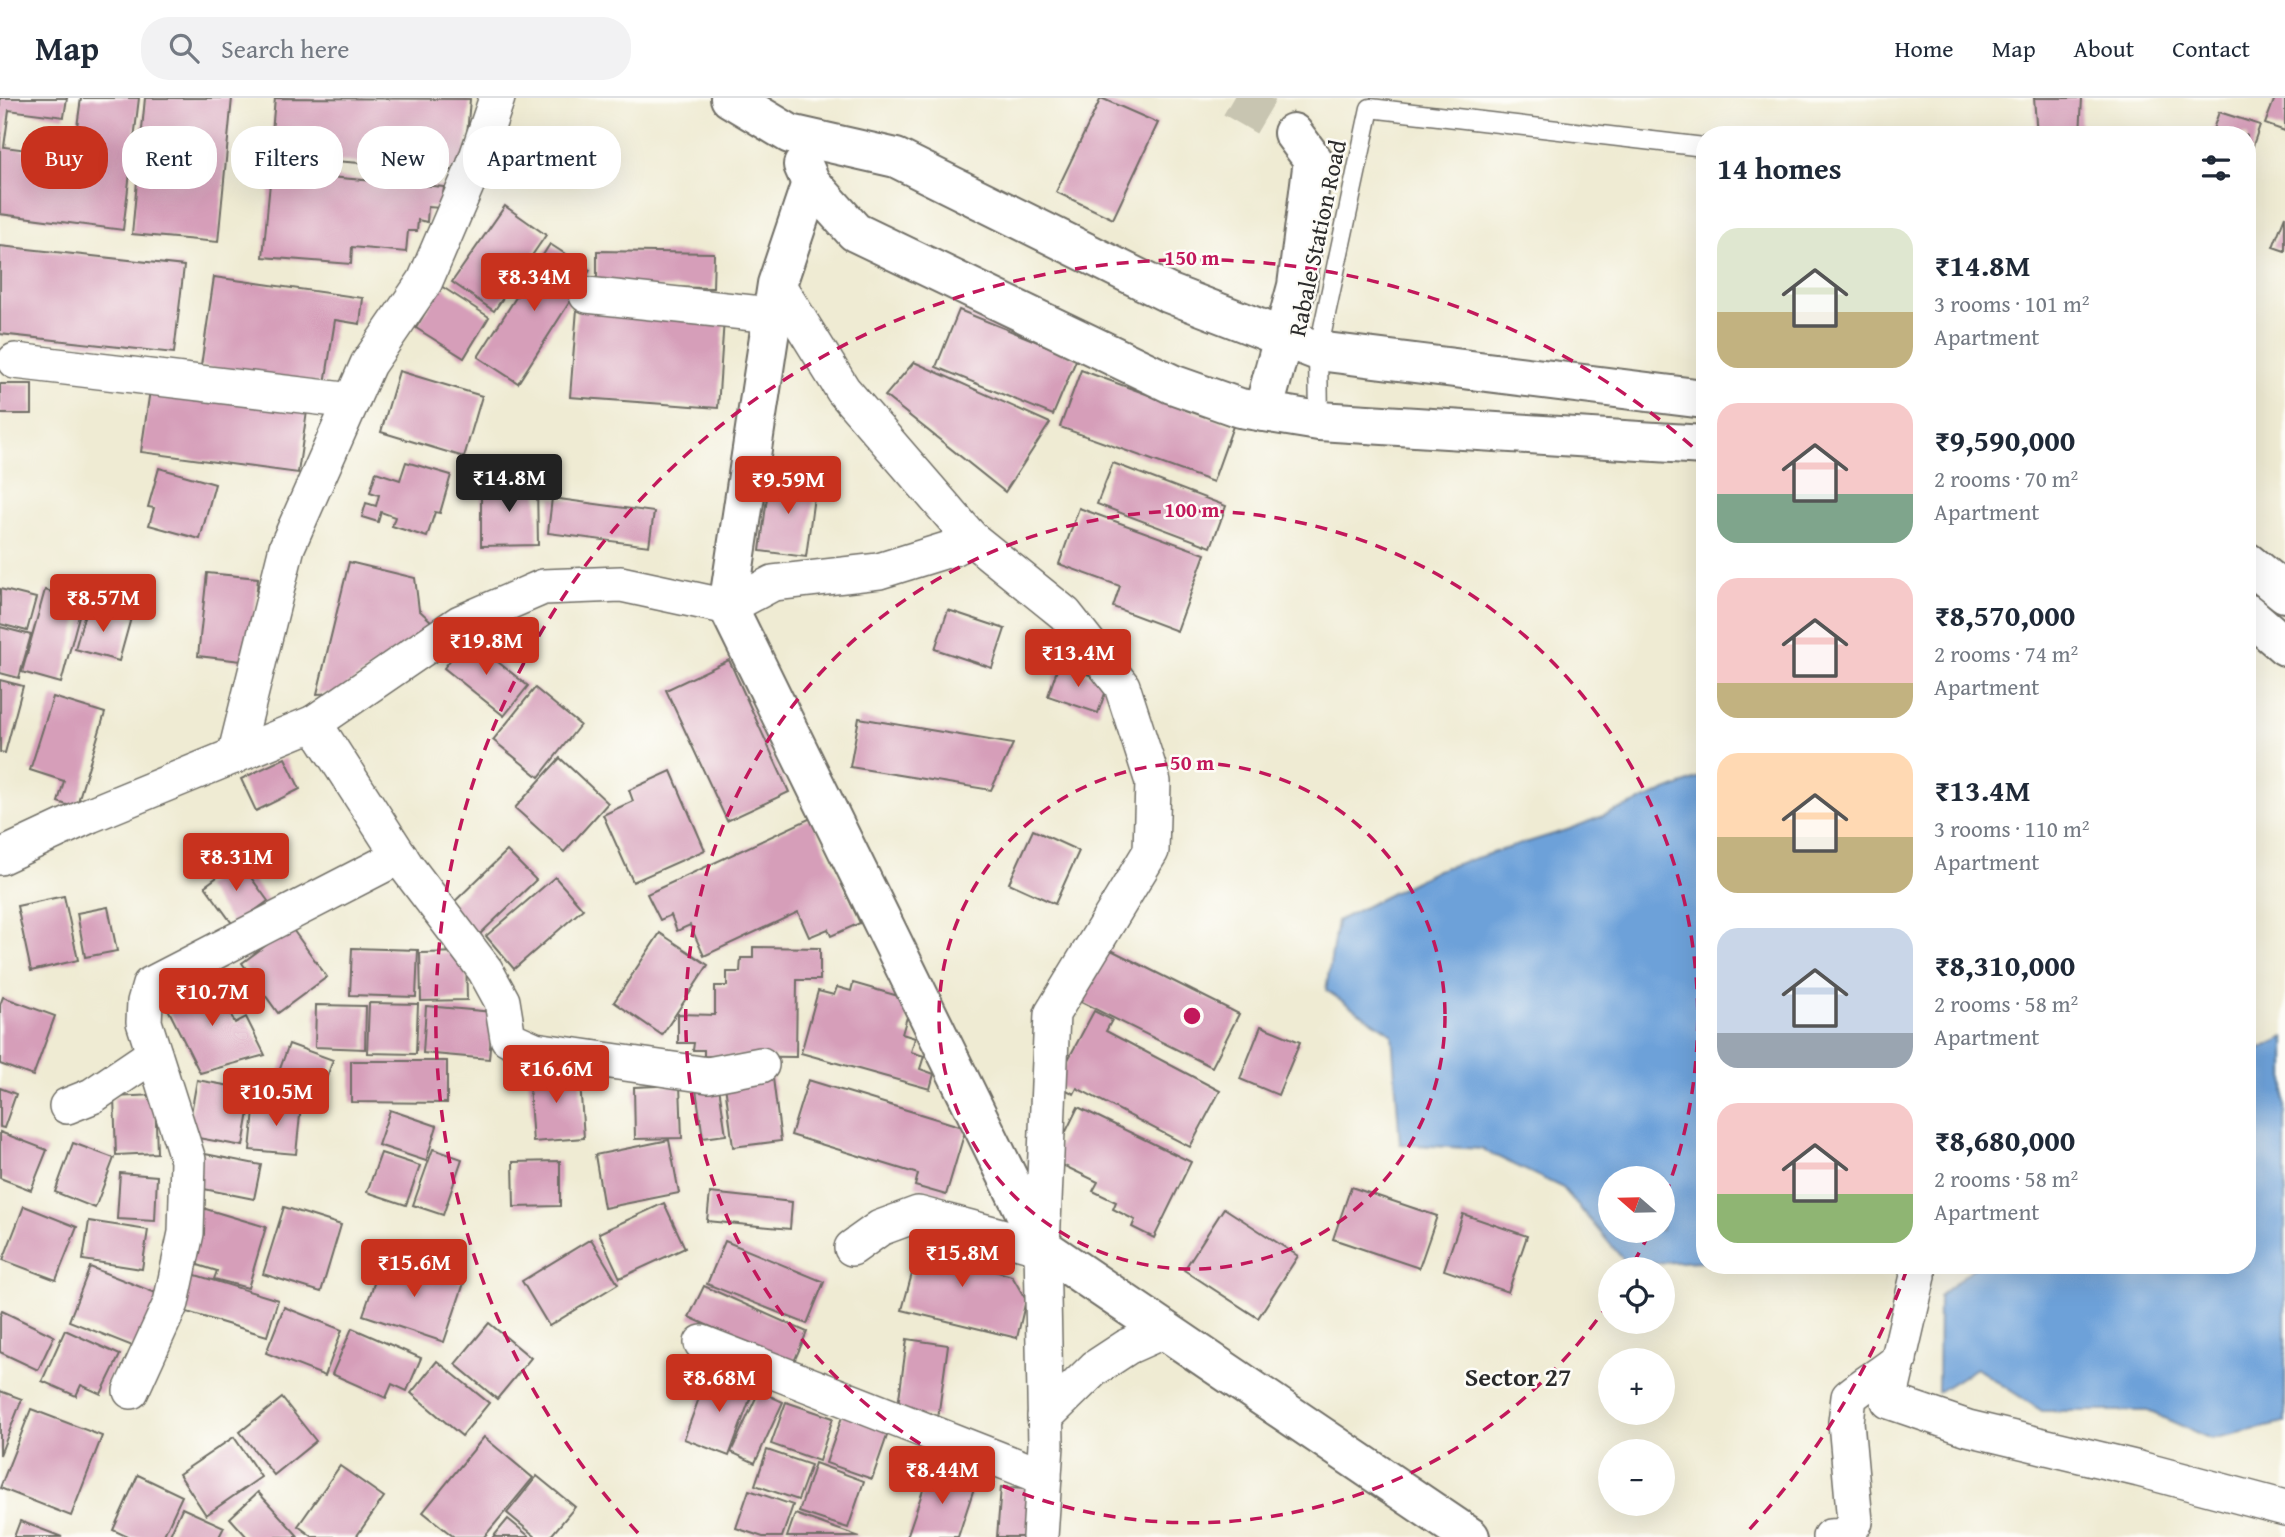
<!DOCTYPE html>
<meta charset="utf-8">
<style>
body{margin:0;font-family:"Gentium Book Plus",serif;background:#f2f2f3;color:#1f2937;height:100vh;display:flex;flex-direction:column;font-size:26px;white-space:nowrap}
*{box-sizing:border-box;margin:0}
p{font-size:23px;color:#747a83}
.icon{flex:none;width:38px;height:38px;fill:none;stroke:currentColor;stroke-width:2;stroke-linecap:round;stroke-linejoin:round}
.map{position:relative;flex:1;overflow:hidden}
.side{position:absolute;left:1696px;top:28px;width:560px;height:1148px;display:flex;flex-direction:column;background:#fff;border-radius:28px;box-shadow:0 7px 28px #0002}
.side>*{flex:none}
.hud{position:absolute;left:21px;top:28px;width:665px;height:63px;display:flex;gap:14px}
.needle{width:46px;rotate:290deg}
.fabs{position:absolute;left:1598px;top:1068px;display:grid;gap:14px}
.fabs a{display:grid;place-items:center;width:77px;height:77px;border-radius:50%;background:#fff;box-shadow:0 7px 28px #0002;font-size:35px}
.price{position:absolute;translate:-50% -60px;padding:0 16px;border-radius:7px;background:#c8321e;color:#fff;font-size:23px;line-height:46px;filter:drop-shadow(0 2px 4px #0008)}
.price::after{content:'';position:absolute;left:50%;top:42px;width:21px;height:16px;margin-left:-10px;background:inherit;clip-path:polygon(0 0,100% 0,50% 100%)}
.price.on{background:#222;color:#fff}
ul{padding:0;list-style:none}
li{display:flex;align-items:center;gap:21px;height:175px;padding:0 21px}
li span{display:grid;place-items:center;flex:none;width:196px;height:140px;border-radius:21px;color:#555}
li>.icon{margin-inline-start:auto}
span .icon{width:84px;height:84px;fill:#fffc;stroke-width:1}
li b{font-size:30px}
h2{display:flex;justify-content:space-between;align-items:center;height:84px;padding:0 21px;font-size:30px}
.pill{padding:0 24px;border-radius:28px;background:#fff;box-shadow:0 7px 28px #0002;font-size:24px;line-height:63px}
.pill.on{background:#c8321e;color:#fff}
header{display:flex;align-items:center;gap:42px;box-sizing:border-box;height:98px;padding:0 35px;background:#fff;border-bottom:2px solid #e0e1e3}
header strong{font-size:33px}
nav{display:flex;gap:38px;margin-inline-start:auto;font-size:24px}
.search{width:490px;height:63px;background:#f2f2f3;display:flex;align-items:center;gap:18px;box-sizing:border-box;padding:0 24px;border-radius:28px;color:#747a83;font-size:26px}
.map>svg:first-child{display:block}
.water{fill:#6da1d9;stroke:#4c6682;stroke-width:2;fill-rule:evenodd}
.building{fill:#d69eb9}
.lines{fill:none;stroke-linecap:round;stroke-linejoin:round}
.tertiary-tunnel{stroke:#c8c5b1;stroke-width:38;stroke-dasharray:38 19;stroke-linecap:butt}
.service-casing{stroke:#706e66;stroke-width:21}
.minor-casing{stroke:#706e66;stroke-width:38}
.tertiary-casing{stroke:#706e66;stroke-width:42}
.service{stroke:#fff;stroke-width:18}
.minor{stroke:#fff;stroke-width:35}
.tertiary{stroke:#fff;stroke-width:38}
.ring{fill:none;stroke:#c2185b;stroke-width:3.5;stroke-dasharray:12 9}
.labels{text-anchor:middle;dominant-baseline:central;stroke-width:5;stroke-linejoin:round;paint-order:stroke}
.street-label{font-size:24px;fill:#2b2b2b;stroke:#fdfcf7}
.neighbourhood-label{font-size:26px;font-weight:bold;fill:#2b2b2b;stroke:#fdfcf7}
.centre{fill:#c2185b;stroke:#fdfcf7;stroke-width:3.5}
.ring-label{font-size:21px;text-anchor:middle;font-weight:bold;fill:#c2185b;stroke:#fdfcf7;stroke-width:5;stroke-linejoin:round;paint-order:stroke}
</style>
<header>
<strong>Map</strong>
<div class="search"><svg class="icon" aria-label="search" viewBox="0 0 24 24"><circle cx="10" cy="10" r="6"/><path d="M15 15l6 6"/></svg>Search here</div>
<nav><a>Home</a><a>Map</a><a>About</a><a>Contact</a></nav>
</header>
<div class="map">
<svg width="2285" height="1439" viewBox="0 0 2285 1439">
<rect width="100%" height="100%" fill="#fdfcf7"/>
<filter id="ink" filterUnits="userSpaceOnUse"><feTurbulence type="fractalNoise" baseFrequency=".0143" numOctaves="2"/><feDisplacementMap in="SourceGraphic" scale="14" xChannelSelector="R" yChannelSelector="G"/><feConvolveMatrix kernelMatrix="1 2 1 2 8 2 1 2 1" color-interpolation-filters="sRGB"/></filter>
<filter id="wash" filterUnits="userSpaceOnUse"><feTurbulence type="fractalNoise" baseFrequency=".00686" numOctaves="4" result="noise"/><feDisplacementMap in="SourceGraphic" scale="28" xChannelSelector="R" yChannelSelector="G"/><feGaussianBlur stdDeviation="1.57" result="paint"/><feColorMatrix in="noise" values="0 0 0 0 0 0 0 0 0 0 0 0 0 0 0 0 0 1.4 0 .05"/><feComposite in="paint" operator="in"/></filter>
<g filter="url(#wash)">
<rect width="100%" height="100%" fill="#efebd3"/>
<g class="water">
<path d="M 1704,678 L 1704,1163 L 1627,1166 L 1563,1090 L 1481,1051 L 1400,1046 L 1392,936 L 1326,892 L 1337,823 L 1437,772 L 1567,732 ZM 1610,1080 L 1662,1080 L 1662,1132 L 1610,1132 Z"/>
<polygon points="2285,939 2285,1325 2211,1341 2148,1313 2042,1313 1976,1270 1938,1294 1939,1198 1977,1167 2247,1167 2247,947 2256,953"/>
</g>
<g id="blocks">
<g class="building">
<polygon points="0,0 67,0 64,19 9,12 4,49 73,58 81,0 139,0 123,132 0,116"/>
<polygon points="145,0 232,0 218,144 132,136"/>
<polygon points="275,0 470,1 464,73 270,58"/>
<polygon points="1101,0 1158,25 1113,121 1056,94"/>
<polygon points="2034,0 2082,0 2080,37 2037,37"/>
<polygon points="2275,0 2285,0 2285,33 2265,26"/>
<polygon points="2219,14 2260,27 2249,59 2247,58 2247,37 2211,37"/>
<polygon points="271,74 444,89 441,110 428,109 427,124 418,122 417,133 408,133 406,154 352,149 351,166 263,159"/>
<polygon points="505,108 546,137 494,213 452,184"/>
<polygon points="2285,118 2285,153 2273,149"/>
<polygon points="550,146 590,172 518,285 478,259"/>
<polygon points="0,148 184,168 174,255 0,236"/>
<polygon points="597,153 714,155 713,190 597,188"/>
<polygon points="214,179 363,200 360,226 335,222 325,286 201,268"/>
<polygon points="441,188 489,219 464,260 416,230"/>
<polygon points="577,211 724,221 718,310 570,299"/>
<polygon points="959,212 1077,260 1053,317 936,269"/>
<polygon points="914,264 1050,325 1005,394 885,298"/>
<polygon points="1081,272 1233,328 1213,384 1060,329"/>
<polygon points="399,273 482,298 464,359 381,334"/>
<rect x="0" y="286" width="32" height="30"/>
<polygon points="150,292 307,313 298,375 141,354"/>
<polygon points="406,364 451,377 440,415 435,414 427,439 392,428 395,419 381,414 378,424 362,419 366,405 376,408 379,397 370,394 376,374 400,382"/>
<polygon points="1113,365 1226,408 1211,449 1097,406"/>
<polygon points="159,370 215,386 200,441 149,427 154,410 148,409"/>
<polygon points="770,377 816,383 806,459 760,453"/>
<polygon points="537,384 538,447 481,448 481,385"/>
<polygon points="552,400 654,414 649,448 548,435"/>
<polygon points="1079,410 1205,456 1177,533 1113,509 1120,488 1059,466"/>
<polygon points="349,464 415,480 419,512 434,526 336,595 317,596"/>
<polygon points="207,475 258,480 250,564 198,558"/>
<polygon points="0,491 36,500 27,533 0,526"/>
<polygon points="45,492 83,503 61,585 22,574"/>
<polygon points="87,508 131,520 119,563 75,551"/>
<polygon points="948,512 1005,531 992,570 935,551"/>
<polygon points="0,529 31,537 19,580 0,575"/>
<polygon points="468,540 528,588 504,618 444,570"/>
<polygon points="729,562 789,694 727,723 666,592"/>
<polygon points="1059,566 1109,584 1098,615 1048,598"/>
<polygon points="0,582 23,588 5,655 0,654"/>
<polygon points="535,590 580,627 539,679 493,642"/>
<polygon points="53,599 105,615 76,710 58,704 64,683 30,672"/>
<polygon points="859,620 1013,646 991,692 850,669"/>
<polygon points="285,660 300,691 256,713 241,681"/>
<polygon points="560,660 608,705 564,754 515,710"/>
<polygon points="671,673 705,752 633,784 603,717 633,703 629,692"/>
<polygon points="811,720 860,825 831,838 828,831 809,839 798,814 704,858 690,827 677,833 671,817 660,822 647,796"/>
<polygon points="1033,732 1079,753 1055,806 1009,785"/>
<polygon points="507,753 536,782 478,838 450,808"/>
<polygon points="239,763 268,803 234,828 205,788"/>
<polygon points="555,779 583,811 514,871 486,838"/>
<polygon points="64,798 78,862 31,873 17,808"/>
<polygon points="108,809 117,853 85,859 77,815"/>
<polygon points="291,829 327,879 278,915 242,865"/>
<polygon points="660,835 708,867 662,937 614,904"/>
<polygon points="1103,848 1239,916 1212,969 1071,899"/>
<polygon points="753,849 820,850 820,882 797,882 796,959 704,958 704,952 693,952 694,945 678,945 678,916 715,917 715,888 727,888 727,874 740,874 741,860 753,860"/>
<polygon points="352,850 418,852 416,899 350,897"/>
<polygon points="466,854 467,902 421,903 420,855"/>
<polygon points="212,879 235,925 246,919 265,957 200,975 164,903"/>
<polygon points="853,885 912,902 902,936 915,940 911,954 924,958 920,971 934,976 930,991 801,955 818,893 834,897 837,889 851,893"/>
<polygon points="3,899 55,918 33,978 0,966 0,907"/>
<polygon points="369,905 418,906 416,956 367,955"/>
<polygon points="316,907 366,908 365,951 315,949"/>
<polygon points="426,908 493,914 489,961 423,955"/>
<polygon points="1094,913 1112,922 1106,933 1220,993 1190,1049 1077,990 1074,996 1055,986"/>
<polygon points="1261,928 1300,944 1278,997 1240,981"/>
<polygon points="289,946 333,962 316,1009 272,993"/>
<polygon points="351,963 447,963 447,1005 351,1004"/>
<polygon points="579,970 584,1040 533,1044 528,974"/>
<polygon points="773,980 781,1043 733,1049 725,987"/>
<polygon points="197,982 253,992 243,1048 187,1038"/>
<polygon points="718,982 726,1037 703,1040 695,985"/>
<polygon points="808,982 966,1030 946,1097 915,1088 918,1076 791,1037"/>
<polygon points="680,987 682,1040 635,1041 634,989"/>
<polygon points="0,990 16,996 4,1030 0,1029"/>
<polygon points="155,997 157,1055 116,1057 114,999"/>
<polygon points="255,1003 301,1007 296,1056 250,1052"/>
<polygon points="1078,1009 1191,1064 1154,1140 1132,1129 1135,1122 1113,1111 1116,1104 1093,1093 1098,1084 1052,1062"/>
<polygon points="390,1012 437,1028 426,1063 378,1047"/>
<polygon points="0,1034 47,1052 31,1092 0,1080"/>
<polygon points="669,1042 679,1095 604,1110 595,1057"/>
<polygon points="73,1045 114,1060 95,1110 55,1094"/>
<polygon points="433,1051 462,1061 443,1117 413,1107"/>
<polygon points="200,1055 261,1067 254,1101 194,1089"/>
<polygon points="381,1055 420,1068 406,1107 367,1094"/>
<polygon points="560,1063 560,1108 514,1109 513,1064"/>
<polygon points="120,1075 157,1078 155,1123 117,1121"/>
<polygon points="1351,1089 1437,1118 1419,1170 1333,1141"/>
<polygon points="710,1095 792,1104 790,1131 707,1123"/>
<polygon points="664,1105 685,1150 620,1180 599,1135"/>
<polygon points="24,1108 77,1129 56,1182 3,1162"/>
<polygon points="199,1109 266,1129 248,1190 214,1181 217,1173 182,1162"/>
<polygon points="284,1109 341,1127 321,1194 263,1176"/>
<polygon points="1224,1110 1298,1158 1258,1220 1184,1172"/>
<polygon points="1463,1116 1527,1138 1508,1194 1444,1172"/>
<polygon points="89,1123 148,1132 142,1171 83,1162"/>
<polygon points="924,1132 961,1139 960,1158 981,1164 991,1172 1012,1178 1026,1202 1017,1240 902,1212"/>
<polygon points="591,1141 618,1186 549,1228 522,1183"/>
<polygon points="725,1143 824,1184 807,1226 707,1186"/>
<polygon points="384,1157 464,1185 444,1244 363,1217"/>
<polygon points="90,1169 161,1197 140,1251 69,1223"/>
<polygon points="189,1175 278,1202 267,1238 177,1211"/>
<polygon points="704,1188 807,1234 793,1266 689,1219"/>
<polygon points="284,1209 342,1232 325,1278 266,1255"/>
<polygon points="2,1213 54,1238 38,1272 0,1254 0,1218"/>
<polygon points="489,1225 531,1260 497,1301 455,1266"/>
<polygon points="352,1230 421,1260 407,1293 392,1286 386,1300 332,1276"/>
<polygon points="65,1232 120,1257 101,1296 81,1287 76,1298 42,1283"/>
<polygon points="907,1241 948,1247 938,1320 897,1315"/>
<polygon points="437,1263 489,1305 462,1338 411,1295"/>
<polygon points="709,1273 754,1290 729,1358 684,1341"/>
<polygon points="0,1293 22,1301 0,1357"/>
<polygon points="759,1293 783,1304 755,1365 731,1354"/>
<polygon points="282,1300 316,1343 274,1377 240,1334"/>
<polygon points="786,1304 833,1320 819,1363 771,1346"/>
<polygon points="31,1311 102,1338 71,1418 0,1390"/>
<polygon points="843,1316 889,1332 872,1381 826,1365"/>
<polygon points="234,1339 261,1379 206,1417 179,1376"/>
<polygon points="484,1339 533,1380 484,1439 454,1439 423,1414"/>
<polygon points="767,1352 811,1367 798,1402 755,1387"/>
<polygon points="815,1365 864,1383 848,1430 799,1414"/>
<polygon points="340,1368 384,1399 356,1439 313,1439 298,1428"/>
<polygon points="931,1369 976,1384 958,1439 907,1439"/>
<polygon points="138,1377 182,1398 163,1439 128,1439 113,1432"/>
<polygon points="537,1378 575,1409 550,1439 536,1439 507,1415"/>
<polygon points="1001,1389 1031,1390 1028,1439 997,1439"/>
<polygon points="749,1392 793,1407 782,1439 763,1439 736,1430"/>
<polygon points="258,1394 298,1438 297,1439 247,1439 230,1420"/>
<polygon points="182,1410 224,1429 219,1439 169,1439"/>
<polygon points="795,1416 860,1439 787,1439"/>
<polygon points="508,1421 530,1439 493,1439"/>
<polygon points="20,1423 62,1439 14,1439"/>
</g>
</g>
</g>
<g filter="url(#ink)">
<use href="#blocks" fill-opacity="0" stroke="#706e66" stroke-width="2"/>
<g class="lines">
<polyline class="tertiary-tunnel" points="1233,0 1293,35"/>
<g class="service-casing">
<polyline id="service" points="1319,323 1318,253 1370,10 1704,49"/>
</g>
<g class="minor-casing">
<g id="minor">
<polyline points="777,186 843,292 971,440 1065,516 1122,588 1153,684 1151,753 1052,916 1042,1149 1046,1347 1040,1439"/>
<polyline points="587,197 772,217"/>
<polyline points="15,263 352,303"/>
<polyline points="314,625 406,768 485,872 502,903 508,940 535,952 708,977 761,967"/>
<polyline points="235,658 287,449 368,266 425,183 473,71 497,0"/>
<polyline points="0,759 90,717 314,625 460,525 543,489 621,486 728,509 773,485 879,473 953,450 971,440"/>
<polyline points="67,1008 92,998 154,956"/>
<polyline points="852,1150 880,1130 918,1116 1042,1149"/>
<polyline points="1916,1167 1918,1178 1889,1303 1968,1330 2139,1371 2285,1410"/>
<polyline points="702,1245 1044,1379"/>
<polyline points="131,1293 171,1205 186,1135 188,1062 144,924 145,904 150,887 400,758"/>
<polyline points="1045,1319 1095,1270 1127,1249 1165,1232"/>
<path d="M 1830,1439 L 1845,1438 L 1855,1424 L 1846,1324 L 1849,1299 C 1865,1285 1883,1276 1899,1262"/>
</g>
</g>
<g class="tertiary-casing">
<g id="tertiary">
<polyline points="730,0 790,36 896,60 1168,195 1318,253 1704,301"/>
<polyline points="803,67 811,85 855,134 1172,286 1240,310 1319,323 1704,347"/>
<polyline points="811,85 777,186 728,509 1042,1149 1470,1439"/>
<polyline points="1263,314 1297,188 1313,62 1293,35"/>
<polyline points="2247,464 2285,495"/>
<polyline points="2247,515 2285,548"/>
</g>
</g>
<use href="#service" class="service"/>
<use href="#minor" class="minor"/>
<use href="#tertiary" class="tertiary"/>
</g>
</g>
<g class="ring">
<circle cx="1192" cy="918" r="253"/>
<path d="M1649 1136A506 506 0 0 1 1632 1167M1609 1205A506 506 0 1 1 1663 1103"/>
<path d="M1907 1171A758 758 0 0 1 1746 1435M638 1435A758 758 0 0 1 1704 359"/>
</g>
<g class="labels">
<g class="street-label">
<text transform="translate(1317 140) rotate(-78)">Rabale Station Road</text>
</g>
<g class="neighbourhood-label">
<text x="1518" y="1278">Sector 27</text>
</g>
</g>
<circle cx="1192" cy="918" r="10" class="centre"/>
<g class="ring-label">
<text x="1192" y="167">150 m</text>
<text x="1192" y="419">100 m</text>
<text x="1192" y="672">50 m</text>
</g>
</svg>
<div class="fabs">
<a><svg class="needle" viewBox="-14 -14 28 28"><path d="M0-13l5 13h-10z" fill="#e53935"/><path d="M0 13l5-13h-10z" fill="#747a83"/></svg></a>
<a><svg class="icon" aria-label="locate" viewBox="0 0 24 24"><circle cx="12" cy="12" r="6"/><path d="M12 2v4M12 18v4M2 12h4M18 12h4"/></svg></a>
<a>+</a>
<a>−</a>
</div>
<b class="price" style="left:534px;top:215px">₹8.34M</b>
<b class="price on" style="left:509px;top:416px">₹14.8M</b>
<b class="price" style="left:788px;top:418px">₹9.59M</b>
<b class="price" style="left:103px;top:536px">₹8.57M</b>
<b class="price" style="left:486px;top:579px">₹19.8M</b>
<b class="price" style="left:1078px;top:591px">₹13.4M</b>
<b class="price" style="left:236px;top:795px">₹8.31M</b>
<b class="price" style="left:212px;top:930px">₹10.7M</b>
<b class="price" style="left:556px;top:1007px">₹16.6M</b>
<b class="price" style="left:276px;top:1030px">₹10.5M</b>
<b class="price" style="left:962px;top:1191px">₹15.8M</b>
<b class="price" style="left:414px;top:1201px">₹15.6M</b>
<b class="price" style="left:719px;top:1316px">₹8.68M</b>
<b class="price" style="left:942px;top:1408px">₹8.44M</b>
<div class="hud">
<a class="pill on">Buy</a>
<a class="pill">Rent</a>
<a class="pill">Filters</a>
<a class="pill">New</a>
<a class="pill">Apartment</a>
</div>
<section class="side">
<h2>14 homes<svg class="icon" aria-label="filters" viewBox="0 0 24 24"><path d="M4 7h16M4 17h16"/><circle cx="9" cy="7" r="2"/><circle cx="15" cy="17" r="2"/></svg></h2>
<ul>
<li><span style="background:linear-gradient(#dfe7d0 60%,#c2b280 0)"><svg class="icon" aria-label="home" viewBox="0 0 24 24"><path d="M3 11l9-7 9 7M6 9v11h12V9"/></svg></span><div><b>₹14.8M</b><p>3 rooms · 101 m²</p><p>Apartment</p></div></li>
<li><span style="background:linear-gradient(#f6c9c9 65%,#7fa58c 0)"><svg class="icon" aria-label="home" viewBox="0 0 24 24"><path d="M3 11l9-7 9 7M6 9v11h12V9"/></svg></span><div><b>₹9,590,000</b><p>2 rooms · 70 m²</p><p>Apartment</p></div></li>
<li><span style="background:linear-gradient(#f6c9c9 75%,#c2b280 0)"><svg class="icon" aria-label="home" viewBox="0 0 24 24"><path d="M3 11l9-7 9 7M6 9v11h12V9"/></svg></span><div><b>₹8,570,000</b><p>2 rooms · 74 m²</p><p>Apartment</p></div></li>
<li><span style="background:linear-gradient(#ffd9b3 60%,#c2b280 0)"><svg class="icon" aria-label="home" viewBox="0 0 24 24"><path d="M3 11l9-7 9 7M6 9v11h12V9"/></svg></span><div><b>₹13.4M</b><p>3 rooms · 110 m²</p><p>Apartment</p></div></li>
<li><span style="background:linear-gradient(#c9d6e8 75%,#9aa5b1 0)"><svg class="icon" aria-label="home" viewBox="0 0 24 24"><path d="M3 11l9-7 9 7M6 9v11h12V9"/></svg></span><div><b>₹8,310,000</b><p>2 rooms · 58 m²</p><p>Apartment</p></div></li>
<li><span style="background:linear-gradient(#f6c9c9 65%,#8fb573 0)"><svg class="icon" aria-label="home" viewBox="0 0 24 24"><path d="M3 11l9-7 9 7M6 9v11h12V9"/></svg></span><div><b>₹8,680,000</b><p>2 rooms · 58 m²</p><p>Apartment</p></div></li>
</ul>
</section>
</div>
